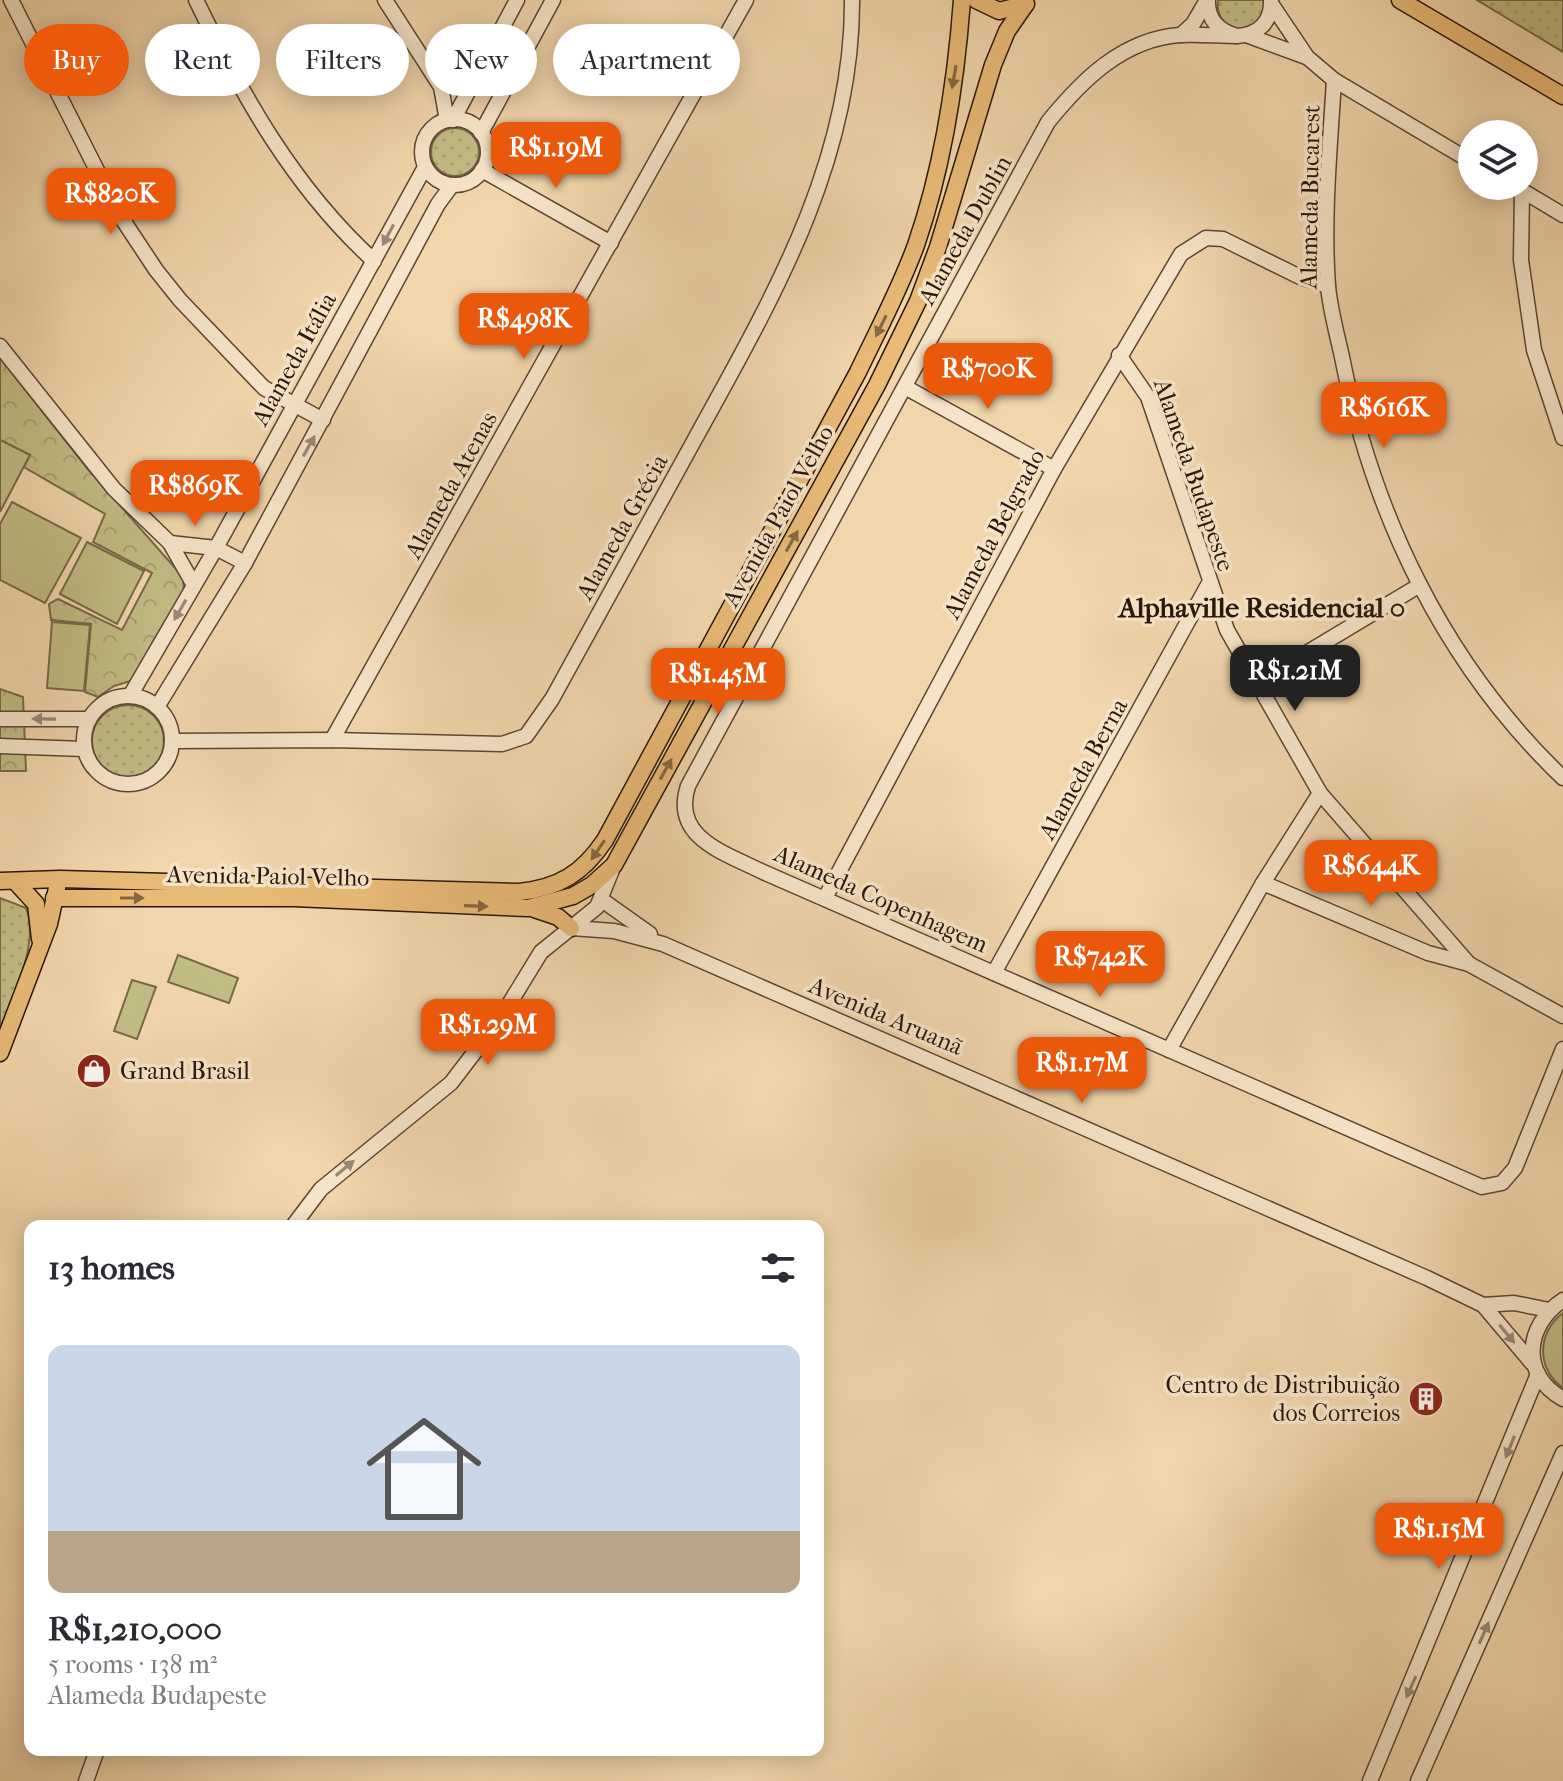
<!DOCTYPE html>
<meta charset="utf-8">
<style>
body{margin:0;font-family:"IM FELL French Canon",serif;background:#f7f7f7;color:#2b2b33;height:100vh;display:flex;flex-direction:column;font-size:30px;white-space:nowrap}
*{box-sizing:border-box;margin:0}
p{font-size:26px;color:#7c7c81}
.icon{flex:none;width:44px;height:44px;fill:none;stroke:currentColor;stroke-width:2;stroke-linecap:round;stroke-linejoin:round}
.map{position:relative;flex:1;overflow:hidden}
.drawer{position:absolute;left:24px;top:1220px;width:800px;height:536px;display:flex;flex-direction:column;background:#fff;border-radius:16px;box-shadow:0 4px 20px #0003}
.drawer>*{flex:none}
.hud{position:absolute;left:24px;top:24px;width:800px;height:72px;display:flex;gap:16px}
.buttons{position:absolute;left:1458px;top:120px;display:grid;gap:16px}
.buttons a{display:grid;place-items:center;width:80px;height:80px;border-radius:50%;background:#fff;box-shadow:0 4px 20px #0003;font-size:40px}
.price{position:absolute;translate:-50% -68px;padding:0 18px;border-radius:16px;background:#ea580c;color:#fff;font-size:26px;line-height:52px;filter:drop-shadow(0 2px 4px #0008)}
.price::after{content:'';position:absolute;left:50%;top:48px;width:24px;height:18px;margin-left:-12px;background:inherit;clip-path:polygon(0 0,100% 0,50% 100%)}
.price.selected{background:#222;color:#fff}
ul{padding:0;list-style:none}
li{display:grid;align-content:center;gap:16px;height:424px;padding:0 24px}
li span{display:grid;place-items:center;height:248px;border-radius:16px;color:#555}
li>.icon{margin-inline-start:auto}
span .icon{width:144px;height:144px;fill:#fffc;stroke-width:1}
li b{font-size:34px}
h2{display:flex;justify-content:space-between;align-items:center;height:96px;padding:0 24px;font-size:34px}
.chip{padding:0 28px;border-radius:36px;background:#fff;box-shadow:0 4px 20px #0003;font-size:28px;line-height:72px}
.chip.selected{background:#ea580c;color:#fff}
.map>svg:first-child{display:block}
.grass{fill:url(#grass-dots);stroke:#766948;stroke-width:2}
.forest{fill:url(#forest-crowns);stroke:#766948;stroke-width:2}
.park{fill:#c1bb84;stroke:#766948;stroke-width:2}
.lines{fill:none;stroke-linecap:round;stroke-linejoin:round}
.minor-casing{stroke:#5c4633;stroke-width:17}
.major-casing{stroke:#2a170b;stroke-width:19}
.minor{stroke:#f6e4c8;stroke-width:14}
.major{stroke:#e8ba76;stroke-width:16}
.oneway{fill:#896840}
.oneway2{fill:#9a8873}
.labels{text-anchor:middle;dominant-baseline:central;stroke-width:7;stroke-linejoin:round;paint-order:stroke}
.street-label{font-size:24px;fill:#2a170b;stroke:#f6e4c8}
.poi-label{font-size:24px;fill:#2a170b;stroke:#f6e4c8;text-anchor:start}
.quarter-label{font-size:28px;font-weight:bold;fill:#2a170b;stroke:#f6e4c8}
</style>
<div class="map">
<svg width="1563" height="1781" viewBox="0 0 1563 1781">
<defs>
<pattern id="grass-dots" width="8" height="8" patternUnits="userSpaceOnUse" patternTransform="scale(2)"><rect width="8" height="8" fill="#c1bb84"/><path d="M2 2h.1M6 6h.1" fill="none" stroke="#a6a071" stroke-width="1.8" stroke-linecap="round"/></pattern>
<pattern id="forest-crowns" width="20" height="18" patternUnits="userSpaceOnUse" patternTransform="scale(2)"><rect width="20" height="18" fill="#c1bb84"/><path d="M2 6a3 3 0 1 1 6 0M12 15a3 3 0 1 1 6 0" fill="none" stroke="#a6a071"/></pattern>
</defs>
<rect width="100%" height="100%" fill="#f1d5ab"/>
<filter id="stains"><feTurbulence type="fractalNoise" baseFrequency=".0025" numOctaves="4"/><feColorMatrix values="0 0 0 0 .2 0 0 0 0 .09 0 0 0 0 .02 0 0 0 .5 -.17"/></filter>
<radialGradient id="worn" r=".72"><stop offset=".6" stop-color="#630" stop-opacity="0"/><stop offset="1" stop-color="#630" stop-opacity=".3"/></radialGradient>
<g class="grass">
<path d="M 1218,0 L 1266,0 L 1262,22 L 1238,31 C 1224,24 1216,17 1218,0 Z"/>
<polygon points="1477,0 1563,0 1563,52"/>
<circle cx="455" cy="152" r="24"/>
<circle cx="128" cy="741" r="36"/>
<path d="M 0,898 L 26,908 C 40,945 13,993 0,1029 Z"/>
</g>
<g class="forest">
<polygon points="0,358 87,468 183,577 184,592 134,680 114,686 98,697 85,692 91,624 51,620 49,604 58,599 122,630 152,573 93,542 105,514 24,467 30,455 0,440"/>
<polygon points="0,689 23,697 26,771 0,771"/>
</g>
<g class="park">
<polygon points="0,440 30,455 0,512"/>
<polygon points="12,502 81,538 45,603 0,580 0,524"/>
<polygon points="87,542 144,571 117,624 60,594"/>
<polygon points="52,622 90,625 84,691 47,688"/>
<polygon points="178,955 238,978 229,1003 168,982"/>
<polygon points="132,980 156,987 137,1039 114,1031"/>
<path d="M 1563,1313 L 1563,1388 C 1536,1369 1537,1332 1563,1313 Z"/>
</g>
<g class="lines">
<g class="minor-casing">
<g id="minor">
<polyline points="11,0 119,214 156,270 180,300 264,388 323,420"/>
<path d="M 196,0 C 243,97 294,188 374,261"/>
<polyline points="385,0 441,87 447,120"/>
<path d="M 1208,0 C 1207,20 1219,31 1237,36 C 1258,35 1272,22 1271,0"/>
<polyline points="1272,5 1307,57 1334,80 1472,162"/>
<polyline points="1181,35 1193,24 1207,0"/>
<polyline points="1246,35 1306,57"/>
<path d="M 1237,36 C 1218,36 1199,34 1180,35 C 1123,39 1082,80 1048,122 L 688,786 C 671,838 725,853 763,872 L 1482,1187 L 1502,1183 L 1515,1168 L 1563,1049"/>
<path d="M 1334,80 C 1330,147 1323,218 1328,286 C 1330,309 1337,334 1342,357 C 1373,516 1445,665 1563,778"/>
<circle cx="455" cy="152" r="33"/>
<polyline points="453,120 517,0"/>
<polyline points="481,133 553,0"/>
<polyline points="482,170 611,243"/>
<polyline points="1518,188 1563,215"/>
<polyline points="1522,190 1521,260 1534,350 1563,438"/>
<polyline points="0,346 114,489 170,543 194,585"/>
<polyline points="1119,355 1148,397 1227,630 1320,793 1469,964 1563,1016"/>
<polyline points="905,387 1054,469"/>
<polyline points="170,543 216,548 245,563"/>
<polyline points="1255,684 1420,585"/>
<circle cx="128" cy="740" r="44"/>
<polyline points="130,696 216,548 425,167"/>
<polyline points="157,707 245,563 438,204 452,185"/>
<polyline points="0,719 89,719"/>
<polyline points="332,740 746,0"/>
<path d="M 172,741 L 332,740 L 502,744 L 526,736 L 552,699 C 600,612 648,525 695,439 C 771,301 853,162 852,0"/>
<polyline points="0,746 84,749"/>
<polyline points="1263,883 1428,953 1469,964"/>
<polyline points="825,898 1054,469 1181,254 1206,238 1223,239 1300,277 1328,286"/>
<polyline points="602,900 650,934"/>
<polyline points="571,928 614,931 663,944 1427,1278 1483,1305 1532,1363"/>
<polyline points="994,973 1208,585"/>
<polyline points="1169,1050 1263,883 1320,793"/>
<polyline points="293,1226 321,1189 451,1083 500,1019 541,952 597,907 614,865"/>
<path d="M 1563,1300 C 1525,1325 1520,1375 1563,1399"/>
<polyline points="1483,1305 1514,1303 1549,1310"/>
<polyline points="86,1781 97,1750"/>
<polyline points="1370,1781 1538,1374"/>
<polyline points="1418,1781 1563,1453"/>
</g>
</g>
<g class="major-casing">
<g id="major">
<polyline points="976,0 999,11 1026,4"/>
<polyline points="1400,0 1563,96"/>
<path d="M 0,881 L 60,879 L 519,892 C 559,888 583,873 605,840 L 858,372 C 878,330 900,289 916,245 C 943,167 956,82 962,0"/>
<polyline points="15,881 36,904 40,939"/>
<polyline points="54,898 294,898 528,908 573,896 592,885 614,865 877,385 918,301 938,247 993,65 1007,31 1025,5"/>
<polyline points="534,909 558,917 571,928"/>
<polyline points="0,1053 49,924 57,888"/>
</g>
</g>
<use href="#minor" class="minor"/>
<use href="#major" class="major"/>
</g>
<defs><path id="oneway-solid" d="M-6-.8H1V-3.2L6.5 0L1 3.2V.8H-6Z" transform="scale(2)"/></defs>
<g class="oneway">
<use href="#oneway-solid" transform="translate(954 77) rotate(100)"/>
<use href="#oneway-solid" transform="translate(881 326) rotate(116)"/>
<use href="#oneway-solid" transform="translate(792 541) rotate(-61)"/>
<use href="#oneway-solid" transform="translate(666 769) rotate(-61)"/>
<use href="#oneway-solid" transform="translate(598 850) rotate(124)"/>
<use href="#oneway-solid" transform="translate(132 898)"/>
<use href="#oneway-solid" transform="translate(476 906) rotate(2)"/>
</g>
<g class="oneway2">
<use href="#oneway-solid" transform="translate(388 235) rotate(118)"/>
<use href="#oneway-solid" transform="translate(309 446) rotate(-61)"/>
<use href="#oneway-solid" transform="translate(180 610) rotate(120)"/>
<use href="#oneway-solid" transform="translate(44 719) rotate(-179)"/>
<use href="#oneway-solid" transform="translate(345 1168) rotate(-40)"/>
<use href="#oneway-solid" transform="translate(1507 1334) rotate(51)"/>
<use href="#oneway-solid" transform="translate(1510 1447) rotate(112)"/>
<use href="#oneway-solid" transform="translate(1484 1633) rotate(-66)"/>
<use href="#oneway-solid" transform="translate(1411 1687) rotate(114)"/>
</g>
<defs>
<g id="shop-disc" transform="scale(1.8)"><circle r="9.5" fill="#8f2418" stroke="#f6e4c8"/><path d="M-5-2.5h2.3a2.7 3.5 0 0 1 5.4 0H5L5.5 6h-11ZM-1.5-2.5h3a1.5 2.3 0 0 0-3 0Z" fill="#fff"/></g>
<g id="building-disc" transform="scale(1.8)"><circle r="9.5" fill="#8f2418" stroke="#f6e4c8"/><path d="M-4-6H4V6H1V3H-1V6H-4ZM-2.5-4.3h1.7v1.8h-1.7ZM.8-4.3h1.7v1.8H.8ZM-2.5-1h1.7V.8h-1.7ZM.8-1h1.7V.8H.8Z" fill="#fff"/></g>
</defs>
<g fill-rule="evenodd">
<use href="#shop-disc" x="94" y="1071"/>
<use href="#building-disc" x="1426" y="1399"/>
</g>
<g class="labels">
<g class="street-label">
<text transform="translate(1310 197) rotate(-89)">Alameda Bucarest</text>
<text transform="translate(965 230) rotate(-61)">Alameda Dublin</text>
<text transform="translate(294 359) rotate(-61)">Alameda Itália</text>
<text transform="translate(1194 475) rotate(71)">Alameda Budapeste</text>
<text transform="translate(451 485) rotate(-61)">Alameda Atenas</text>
<text transform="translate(778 516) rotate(-61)">Avenida Paiol Velho</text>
<text transform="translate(622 527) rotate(-61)">Alameda Grécia</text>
<text transform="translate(994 534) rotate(-62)">Alameda Belgrado</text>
<text transform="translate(1083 769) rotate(-61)">Alameda Berna</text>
<text transform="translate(268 876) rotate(1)">Avenida Paiol Velho</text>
<text transform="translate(881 899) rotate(24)">Alameda Copenhagem</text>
<text transform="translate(886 1016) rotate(23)">Avenida Aruanã</text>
</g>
<g class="poi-label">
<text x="120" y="1071">Grand Brasil</text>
<text x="1400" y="1385" text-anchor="end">Centro de Distribuição<tspan x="1400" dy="28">dos Correios</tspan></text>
</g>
<g class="quarter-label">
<text x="1262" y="607">Alphaville Residencial 0</text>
</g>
</g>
<rect width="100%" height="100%" filter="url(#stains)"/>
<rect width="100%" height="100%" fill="url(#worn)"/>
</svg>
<div class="buttons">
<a><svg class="icon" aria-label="layers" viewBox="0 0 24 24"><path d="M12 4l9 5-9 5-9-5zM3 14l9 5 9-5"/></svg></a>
</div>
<b class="price" style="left:556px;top:190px">R$1.19M</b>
<b class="price" style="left:111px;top:236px">R$820K</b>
<b class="price" style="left:524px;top:361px">R$498K</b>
<b class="price" style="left:988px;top:411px">R$700K</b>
<b class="price" style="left:1384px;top:450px">R$616K</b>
<b class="price" style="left:195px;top:528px">R$869K</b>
<b class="price selected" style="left:1295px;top:713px">R$1.21M</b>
<b class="price" style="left:718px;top:716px">R$1.45M</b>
<b class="price" style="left:1371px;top:908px">R$644K</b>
<b class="price" style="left:1100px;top:999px">R$742K</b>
<b class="price" style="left:488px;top:1067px">R$1.29M</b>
<b class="price" style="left:1082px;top:1105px">R$1.17M</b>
<b class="price" style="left:1439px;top:1571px">R$1.15M</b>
<div class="hud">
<a class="chip selected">Buy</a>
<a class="chip">Rent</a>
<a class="chip">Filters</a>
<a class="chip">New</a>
<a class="chip">Apartment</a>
</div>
<section class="drawer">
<h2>13 homes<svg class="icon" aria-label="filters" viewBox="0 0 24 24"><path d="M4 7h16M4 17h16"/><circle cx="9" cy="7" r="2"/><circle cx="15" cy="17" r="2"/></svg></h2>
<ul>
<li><span style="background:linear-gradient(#c9d6e8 75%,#b9a48a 0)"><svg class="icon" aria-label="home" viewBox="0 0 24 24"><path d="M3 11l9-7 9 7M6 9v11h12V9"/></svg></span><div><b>R$1,210,000</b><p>5 rooms · 138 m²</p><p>Alameda Budapeste</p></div></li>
</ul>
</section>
</div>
